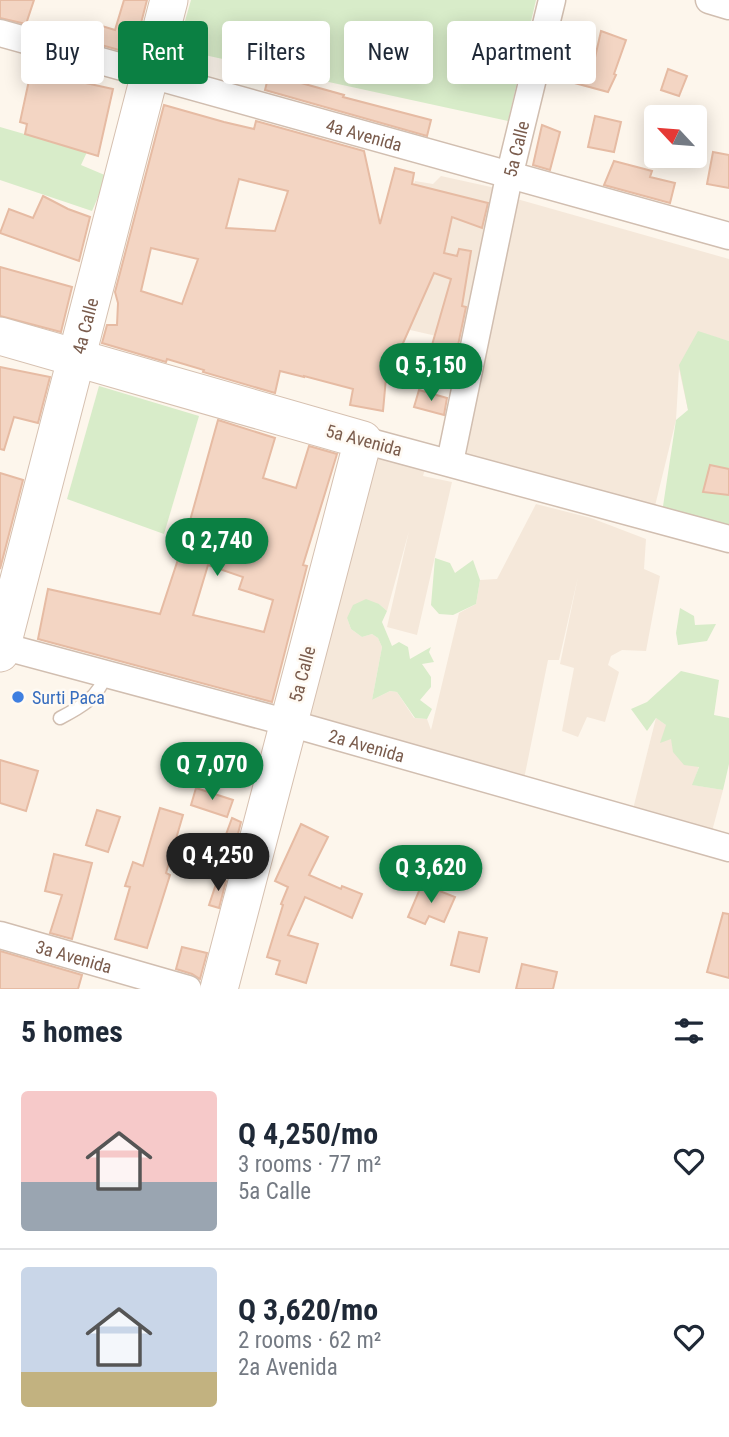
<!DOCTYPE html>
<meta charset="utf-8">
<style>
body{margin:0;font-family:"Roboto Condensed",sans-serif;background:#f2f2f3;color:#1f2937;height:100vh;display:flex;flex-direction:column;font-size:26px;white-space:nowrap}
*{box-sizing:border-box;margin:0}
p{font-size:23px;color:#747a83}
.icon{flex:none;width:38px;height:38px;fill:none;stroke:currentColor;stroke-width:2;stroke-linecap:round;stroke-linejoin:round}
.map{position:relative;height:989px;overflow:hidden}
.details{display:flex;flex-direction:column;background:#fff;flex:1}
.details>*{flex:none}
.hud{position:absolute;left:21px;top:21px;width:688px;height:63px;display:flex;gap:14px}
.needle{width:46px;rotate:296deg}
.tools{position:absolute;left:644px;top:105px;display:grid;gap:14px}
.tools a{display:grid;place-items:center;width:63px;height:63px;border-radius:7px;background:#fff;box-shadow:0 4px 18px #0003;font-size:35px}
.price{position:absolute;translate:-50% -60px;padding:0 16px;border-radius:24px;background:#0b8043;color:#fff;font-size:23px;line-height:46px;filter:drop-shadow(0 2px 4px #0008)}
.price::after{content:'';position:absolute;left:50%;top:42px;width:21px;height:16px;margin-left:-10px;background:inherit;clip-path:polygon(0 0,100% 0,50% 100%)}
.price.selected{background:#222;color:#fff}
ul{padding:0;list-style:none}
li{display:flex;align-items:center;gap:21px;height:175px;padding:0 21px}
li+li{border-top:2px solid #e0e1e3}
li span{display:grid;place-items:center;flex:none;width:196px;height:140px;border-radius:7px;color:#555}
li>.icon{margin-inline-start:auto}
span .icon{width:84px;height:84px;fill:#fffc;stroke-width:1}
li b{font-size:30px}
h2{display:flex;justify-content:space-between;align-items:center;height:84px;padding:0 21px;font-size:30px}
.tag{padding:0 24px;border-radius:7px;background:#fff;box-shadow:0 4px 18px #0003;font-size:24px;line-height:63px}
.tag.selected{background:#0b8043;color:#fff}
.map>svg:first-child{display:block}
.residential{fill:#f5e8da}
.green{fill:#d8ecc9}
.building{fill:#f3d5c3;stroke:#e6bba3;stroke-width:2;fill-rule:evenodd}
.lines{fill:none;stroke-linecap:round;stroke-linejoin:round}
.lane-casing{stroke:#d1beb0;stroke-width:15}
.street-casing{stroke:#d1beb0;stroke-width:29}
.secondary-casing{stroke:#d6c0b0;stroke-width:39}
.lane{stroke:#fff;stroke-width:12}
.street{stroke:#fff;stroke-width:26}
.secondary{stroke:#fff;stroke-width:37}
.shop-dot{fill:#3f7fe0;stroke:#fffaf3;stroke-width:2.5}
.labels{text-anchor:middle;dominant-baseline:central;stroke-width:5;stroke-linejoin:round;paint-order:stroke}
.street-label{font-size:18px;fill:#7a5c4d;stroke:#fffaf3}
.shop-label{font-size:18px;fill:#366cbe;stroke:#fffaf3;text-anchor:start}
</style>
<div class="map">
<svg width="729" height="989" viewBox="0 0 729 989">
<rect width="100%" height="100%" fill="#fdf6ec"/>
<g class="residential">
<polygon points="441,176 500,189 467,343 384,324 386,278 415,181 433,184"/>
<polygon points="517,199 729,259 729,341 698,332 688,410 679,369 676,420 654,510 460,457"/>
<polygon points="376,451 425,469 423,476 452,482 417,635 387,627 409,531 387,611 379,604 347,618 351,629 362,637 372,634 378,638 382,647 372,700 390,691 397,692 414,718 427,719 431,730 459,613 476,604 480,580 497,579 536,504 591,518 646,539 644,569 660,576 646,651 622,650 611,656 608,665 619,672 605,722 587,717 578,737 562,731 574,668 560,664 578,577 559,660 548,660 522,789 307,716"/>
<polygon points="656,718 666,725 671,739 699,766 693,785 723,790 711,835 632,813"/>
</g>
<g class="green">
<polygon points="191,0 536,0 508,121 177,49"/>
<polygon points="0,127 87,152 81,165 107,176 92,211 0,180"/>
<polygon points="698,331 729,341 729,532 662,513 676,420 688,410 679,365"/>
<polygon points="99,386 199,416 164,534 67,499"/>
<polygon points="435,558 450,563 455,573 473,560 480,580 476,604 453,615 439,614 431,605"/>
<polygon points="366,599 379,604 387,611 382,622 392,646 399,642 408,647 410,659 431,647 429,652 434,662 422,664 431,677 431,687 420,700 432,709 427,719 415,718 397,692 390,691 372,700 382,647 378,638 372,634 362,637 351,629 347,618 353,605"/>
<polygon points="680,608 694,616 695,625 716,624 707,641 678,645 676,633"/>
<polygon points="681,671 719,680 714,715 729,718 729,764 723,790 692,785 699,767 684,765 673,752 671,739 660,743 666,725 656,718 647,731 631,709 647,702"/>
</g>
<g class="building">
<polygon points="0,0 34,0 26,24 0,18"/>
<polygon points="124,0 147,0 133,54 87,41 92,23 115,30"/>
<polygon points="601,31 626,40 614,74 616,75 608,92 556,78 562,54 594,62"/>
<polygon points="668,69 687,76 679,96 661,90"/>
<polygon points="31,71 113,89 98,156 25,134 27,124 20,122"/>
<polygon points="269,74 344,95 343,97 431,120 427,136 265,90"/>
<path d="M 164,105 L 224,122 L 254,129 L 256,121 L 364,151 L 380,224 L 395,168 L 414,173 L 412,184 L 488,203 L 482,228 L 452,217 L 444,253 L 457,256 L 459,249 L 471,251 L 462,306 L 466,307 L 457,350 L 453,353 L 430,352 L 451,279 L 434,273 L 392,368 L 387,367 L 383,411 L 350,405 L 353,389 L 304,376 L 304,377 L 280,371 L 275,393 L 203,372 L 204,370 L 167,359 L 166,362 L 102,343 L 107,325 L 117,325 L 118,303 L 115,292 ZM 239,179 L 288,191 L 275,231 L 226,228 ZM 151,248 L 198,259 L 182,304 L 141,291 Z"/>
<polygon points="595,116 621,122 614,152 588,147"/>
<polygon points="542,125 560,132 550,170 533,165"/>
<polygon points="713,152 729,155 729,188 707,184"/>
<polygon points="614,161 652,171 650,177 675,183 670,203 604,185"/>
<polygon points="43,196 68,209 90,217 79,261 0,233 9,209 33,218"/>
<polygon points="0,267 72,287 61,332 0,316"/>
<polygon points="0,367 50,377 38,423 14,417 4,450 0,449"/>
<polygon points="419,390 447,398 444,415 414,407"/>
<path d="M 218,420 L 275,438 L 263,478 L 296,488 L 309,446 L 337,454 L 303,565 L 307,566 L 272,702 L 38,639 L 48,589 L 160,614 L 186,535 ZM 208,565 L 243,577 L 239,589 L 273,600 L 264,632 L 193,615 Z"/>
<polygon points="710,465 729,469 729,495 703,492"/>
<polygon points="0,473 23,480 0,569"/>
<polygon points="0,760 38,771 26,811 0,803"/>
<polygon points="196,788 233,800 227,817 191,805"/>
<polygon points="160,808 183,815 166,873 170,875 147,948 115,939 130,887 125,886 133,862 143,866"/>
<polygon points="97,810 120,817 108,852 86,845"/>
<polygon points="232,818 241,822 235,845 224,840"/>
<polygon points="301,824 328,837 309,875 341,889 342,886 362,894 352,918 305,897 288,935 318,944 306,983 276,974 280,961 267,957 283,905 281,904 288,887 275,881"/>
<polygon points="54,854 92,863 72,939 50,933 62,895 45,891"/>
<polygon points="218,878 226,881 219,908 209,905"/>
<polygon points="422,884 455,897 444,922 429,916 425,924 408,917"/>
<polygon points="723,913 729,914 729,978 707,972"/>
<polygon points="459,932 487,938 479,972 451,965"/>
<polygon points="182,947 207,953 200,979 192,974 176,969"/>
<polygon points="0,951 82,975 78,989 0,989"/>
<polygon points="522,964 557,972 553,989 516,989"/>
</g>
<g class="lines">
<g class="lane-casing">
<path id="lane" d="M 60,718 C 81,707 98,698 106,674"/>
</g>
<g class="street-casing">
<g id="street">
<polyline points="709,0 729,6"/>
<path id="s1" d="M 0,33 L 729,236"/>
<polyline points="363,440 729,539"/>
<path id="s2" d="M 450,462 L 509,177 L 552,0"/>
<path id="s3" d="M 2,646 L 289,723 L 729,848"/>
<path id="s4" d="M 0,935 L 188,989"/>
</g>
</g>
<g class="secondary-casing">
<g id="secondary">
<polyline points="0,336 363,440 219,989"/>
<path id="s5" d="M 0,653 L 169,0"/>
</g>
</g>
<use href="#lane" class="lane"/>
<use href="#street" class="street"/>
<use href="#secondary" class="secondary"/>
</g>
<circle class="shop-dot" cx="18" cy="697" r="7"/>
<g class="labels">
<g class="street-label">
<text stroke="none"><textPath href="#s1" startOffset="378">4a Avenida</textPath></text>
<text stroke="none"><textPath href="#s2" startOffset="320">5a Calle</textPath></text>
<text stroke="none"><textPath href="#s5" startOffset="338">4a Calle</textPath></text>
<text transform="translate(364 440) rotate(15)">5a Avenida</text>
<text transform="translate(302 674) rotate(-75)">5a Calle</text>
<text stroke="none"><textPath href="#s3" startOffset="378">2a Avenida</textPath></text>
<text stroke="none"><textPath href="#s4" startOffset="77">3a Avenida</textPath></text>
</g>
<g class="shop-label">
<text x="32" y="697">Surti Paca</text>
</g>
</g>
</svg>
<div class="tools">
<a><svg class="needle" viewBox="-14 -14 28 28"><path d="M0-13l5 13h-10z" fill="#e53935"/><path d="M0 13l5-13h-10z" fill="#747a83"/></svg></a>
</div>
<b class="price" style="left:431px;top:403px">Q 5,150</b>
<b class="price" style="left:217px;top:578px">Q 2,740</b>
<b class="price" style="left:212px;top:802px">Q 7,070</b>
<b class="price selected" style="left:218px;top:893px">Q 4,250</b>
<b class="price" style="left:431px;top:905px">Q 3,620</b>
<div class="hud">
<a class="tag">Buy</a>
<a class="tag selected">Rent</a>
<a class="tag">Filters</a>
<a class="tag">New</a>
<a class="tag">Apartment</a>
</div>
</div>
<section class="details">
<h2>5 homes<svg class="icon" aria-label="filters" viewBox="0 0 24 24"><path d="M4 7h16M4 17h16"/><circle cx="9" cy="7" r="2"/><circle cx="15" cy="17" r="2"/></svg></h2>
<ul>
<li><span style="background:linear-gradient(#f6c9c9 65%,#9aa5b1 0)"><svg class="icon" aria-label="home" viewBox="0 0 24 24"><path d="M3 11l9-7 9 7M6 9v11h12V9"/></svg></span><div><b>Q 4,250/mo</b><p>3 rooms · 77 m²</p><p>5a Calle</p></div><svg class="icon" aria-label="heart" viewBox="0 0 24 24"><path d="M12 20l-8-8c-3-5 5-10 8-4 3-6 11-1 8 4z"/></svg></li>
<li><span style="background:linear-gradient(#c9d6e8 75%,#c2b280 0)"><svg class="icon" aria-label="home" viewBox="0 0 24 24"><path d="M3 11l9-7 9 7M6 9v11h12V9"/></svg></span><div><b>Q 3,620/mo</b><p>2 rooms · 62 m²</p><p>2a Avenida</p></div><svg class="icon" aria-label="heart" viewBox="0 0 24 24"><path d="M12 20l-8-8c-3-5 5-10 8-4 3-6 11-1 8 4z"/></svg></li>
</ul>
</section>
